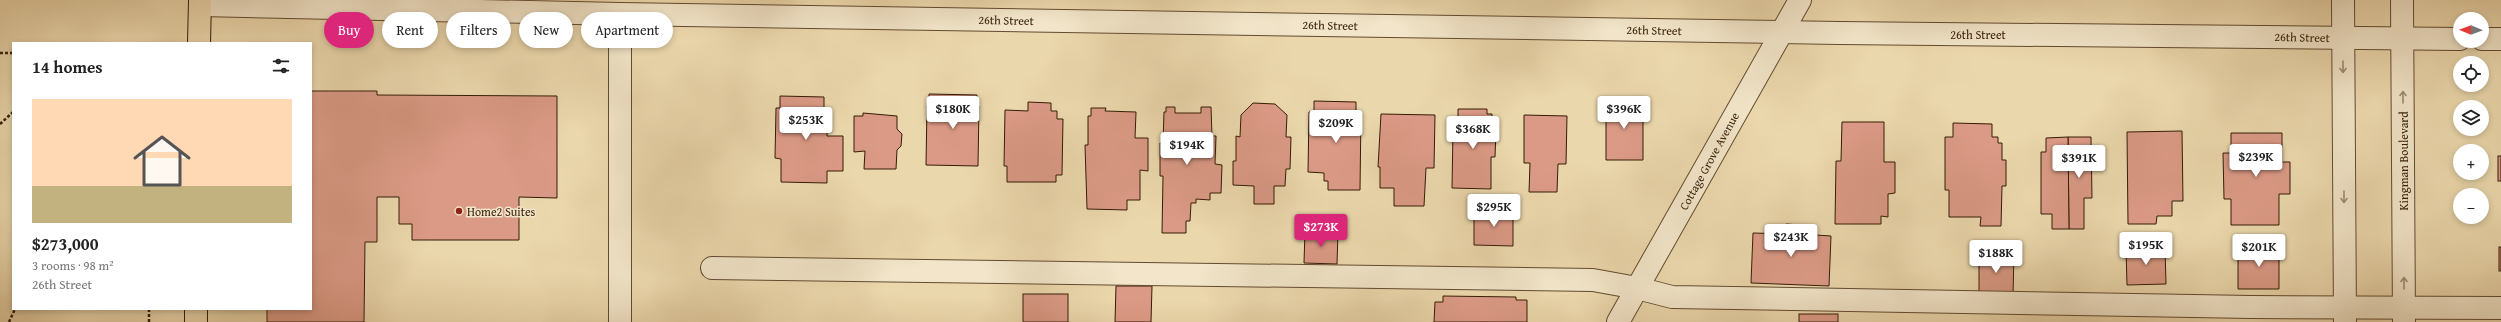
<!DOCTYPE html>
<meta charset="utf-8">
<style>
body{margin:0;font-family:"Gentium Book Plus",serif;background:#f6f6f6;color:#222;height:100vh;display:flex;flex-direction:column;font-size:15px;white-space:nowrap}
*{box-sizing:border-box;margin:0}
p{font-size:13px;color:#767676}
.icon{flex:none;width:22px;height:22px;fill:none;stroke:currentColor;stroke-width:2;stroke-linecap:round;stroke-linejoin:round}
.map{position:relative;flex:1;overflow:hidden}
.side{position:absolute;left:12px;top:42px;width:300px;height:268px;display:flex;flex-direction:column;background:#fff;border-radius:0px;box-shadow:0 2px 6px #0003}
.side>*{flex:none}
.banner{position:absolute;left:324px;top:12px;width:380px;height:36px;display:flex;gap:8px}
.needle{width:26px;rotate:271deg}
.tools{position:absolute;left:2453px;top:12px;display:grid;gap:8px}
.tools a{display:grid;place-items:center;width:36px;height:36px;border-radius:50%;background:#fff;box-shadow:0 2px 6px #0003;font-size:20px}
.price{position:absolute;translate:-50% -34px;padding:0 9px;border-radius:4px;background:#fff;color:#222;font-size:13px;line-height:26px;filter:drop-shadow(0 1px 2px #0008)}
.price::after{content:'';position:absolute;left:50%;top:24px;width:12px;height:9px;margin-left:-6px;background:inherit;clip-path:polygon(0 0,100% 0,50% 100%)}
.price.on{background:#db2777;color:#fff}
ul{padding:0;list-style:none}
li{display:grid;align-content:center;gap:8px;height:212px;padding:0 20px}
li span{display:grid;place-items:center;height:124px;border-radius:0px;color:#555}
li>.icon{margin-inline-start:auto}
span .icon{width:72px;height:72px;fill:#fffc;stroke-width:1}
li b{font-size:17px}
h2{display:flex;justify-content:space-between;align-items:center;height:48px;padding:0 20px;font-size:17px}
.pill{padding:0 14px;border-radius:18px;background:#fff;box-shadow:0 2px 6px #0003;font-size:14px;line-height:36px}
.pill.on{background:#db2777;color:#fff}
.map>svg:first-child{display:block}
.building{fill:#db9a86;stroke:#341c05}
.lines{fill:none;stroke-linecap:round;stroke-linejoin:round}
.minor-casing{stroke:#624b2f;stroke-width:24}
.major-casing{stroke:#341c05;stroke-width:24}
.path{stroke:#341c05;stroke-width:2.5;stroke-dasharray:3 2;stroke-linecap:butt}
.minor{stroke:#f2e5c9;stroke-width:22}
.major{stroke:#ebd7ac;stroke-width:22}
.oneway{stroke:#9c8b71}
.poi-dot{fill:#8f2418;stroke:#f2e5c9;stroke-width:1.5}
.labels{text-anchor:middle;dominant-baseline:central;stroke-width:3;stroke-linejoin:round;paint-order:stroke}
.street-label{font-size:12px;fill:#341c05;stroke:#f2e5c9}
.poi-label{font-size:12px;fill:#341c05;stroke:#f2e5c9;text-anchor:start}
</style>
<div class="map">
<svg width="2501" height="322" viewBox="0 0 2501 322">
<rect width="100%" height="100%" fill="#ebd7ac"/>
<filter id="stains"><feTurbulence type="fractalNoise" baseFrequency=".005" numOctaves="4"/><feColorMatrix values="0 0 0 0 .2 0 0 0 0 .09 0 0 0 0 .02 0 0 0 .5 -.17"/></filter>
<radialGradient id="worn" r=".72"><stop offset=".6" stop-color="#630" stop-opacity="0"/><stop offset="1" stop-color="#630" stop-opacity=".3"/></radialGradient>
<g class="building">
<polygon points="311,91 377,91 377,95 557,96 557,198 519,197 519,240 412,240 412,224 399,224 399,197 377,197 377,242 365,242 364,322 267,322 267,309 311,309"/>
<polygon points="929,94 977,95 976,106 979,106 978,166 926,165 927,105 929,105"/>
<polygon points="780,96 824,97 824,108 828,108 827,136 843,136 843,171 827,171 827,183 781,182 781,159 775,158 776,108 780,108"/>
<polygon points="1609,99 1639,99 1639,109 1643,109 1643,160 1606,160 1606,109 1609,109"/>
<polygon points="1314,101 1356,102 1356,112 1361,112 1360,190 1328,190 1328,181 1324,181 1324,173 1308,172 1309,112 1314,112"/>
<polygon points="1028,102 1051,103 1051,111 1057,111 1057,119 1063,119 1062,175 1056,175 1056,182 1007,182 1007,166 1004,166 1005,110 1028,111"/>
<polygon points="1253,103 1275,104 1287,115 1286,137 1291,137 1290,169 1286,169 1285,186 1274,186 1274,204 1254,204 1254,186 1233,185 1233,161 1236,161 1236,136 1240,137 1241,115"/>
<polygon points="1166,107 1175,107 1175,113 1201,113 1201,107 1211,107 1212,136 1216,136 1215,164 1222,165 1221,193 1210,193 1210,200 1196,199 1196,203 1191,203 1190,221 1186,221 1186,233 1162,233 1163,176 1160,176 1160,143 1163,143 1164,112 1166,112"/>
<polygon points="1091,108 1106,108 1105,111 1136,112 1135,138 1148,138 1148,171 1140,170 1140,200 1127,200 1127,210 1087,209 1085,145 1088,145 1088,116 1091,116"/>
<polygon points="1458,109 1487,109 1487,114 1492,114 1492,130 1496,130 1495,157 1491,157 1491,189 1452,188 1453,130 1458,130"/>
<polygon points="863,113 897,116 897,129 902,134 901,146 897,150 896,169 864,169 865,151 854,152 854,116 863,116"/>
<polygon points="1381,114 1435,115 1434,168 1426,168 1424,206 1394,206 1394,188 1380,188 1380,167 1378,167"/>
<polygon points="1524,115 1567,116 1566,164 1558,164 1557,192 1529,192 1530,163 1524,163"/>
<polygon points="1842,122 1884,122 1884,162 1895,162 1895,193 1888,194 1888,217 1881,216 1881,224 1835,224 1836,161 1841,161"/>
<polygon points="1953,123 1992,124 1992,137 1998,137 1998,143 2002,143 2002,160 2006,160 2006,186 2002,186 2001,226 1980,226 1981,217 1949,217 1949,190 1945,190 1945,137 1953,137"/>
<polygon points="2182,131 2183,201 2172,201 2172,216 2157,216 2156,224 2128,224 2127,132"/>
<polygon points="2231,133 2282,133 2282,162 2290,162 2290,194 2279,194 2279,225 2231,225 2231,199 2224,199 2223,153 2231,153"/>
<polygon points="2068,137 2091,137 2092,198 2084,198 2084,229 2069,229"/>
<polygon points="2068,137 2069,229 2052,229 2052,214 2041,214 2041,152 2046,152 2046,138"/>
<rect x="2498" y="156" width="3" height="25"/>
<polygon points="1474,211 1513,211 1513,246 1474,245"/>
<polygon points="1786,224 1800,225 1800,234 1831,236 1829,286 1751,283 1753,233 1786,234"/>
<polygon points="1305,231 1338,232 1337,264 1304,263"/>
<polygon points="2279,247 2279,289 2238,289 2238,248"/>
<rect x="2499" y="247" width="2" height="24"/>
<polygon points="2165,248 2166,284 2127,285 2126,249"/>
<polygon points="1979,252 2014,253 2013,296 1979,296"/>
<polygon points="1116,286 1152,286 1151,322 1115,322"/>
<rect x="1023" y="294" width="45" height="28"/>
<polygon points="1443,296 1516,297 1516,300 1527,300 1527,322 1434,322 1435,302 1443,302"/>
<rect x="1799" y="314" width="39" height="8"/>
</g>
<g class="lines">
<g class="minor-casing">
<g id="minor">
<polyline points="2343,0 2345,321"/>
<polyline points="2402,0 2404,322"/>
<polyline points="200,5 620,14 1839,33 2460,39"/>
<polyline points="620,14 620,322"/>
<polyline points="2482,39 2501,39"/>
<polyline points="712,268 1593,280 1637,288 1672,297 2251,307 2501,308"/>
<polyline points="1618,322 1800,0"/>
</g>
</g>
<g class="major-casing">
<g id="major">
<polyline points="199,43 200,0"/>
<polyline points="196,322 196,309"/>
</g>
</g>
<g class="path">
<polyline points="0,53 13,53"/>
<polyline points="0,124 13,112"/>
<polyline points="9,322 15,309"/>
<polyline points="149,322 149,309"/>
</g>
<use href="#minor" class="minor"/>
<use href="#major" class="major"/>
</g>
<defs><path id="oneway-shaft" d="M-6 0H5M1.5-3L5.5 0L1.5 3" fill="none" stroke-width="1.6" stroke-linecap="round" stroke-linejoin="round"/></defs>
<g class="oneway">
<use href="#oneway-shaft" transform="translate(2343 67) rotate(90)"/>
<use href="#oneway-shaft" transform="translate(2403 97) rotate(-90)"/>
<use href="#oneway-shaft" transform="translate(2344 197) rotate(90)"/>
<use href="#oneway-shaft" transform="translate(2404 283) rotate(-90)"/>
</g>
<circle class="poi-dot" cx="459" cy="211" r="4"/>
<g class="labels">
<g class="street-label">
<text transform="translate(1006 20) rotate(1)">26th Street</text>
<text transform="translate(1330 25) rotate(1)">26th Street</text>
<text transform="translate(1654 30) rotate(1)">26th Street</text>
<text x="1978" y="34">26th Street</text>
<text transform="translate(2302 37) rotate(1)">26th Street</text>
<text transform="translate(1709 161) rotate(-61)">Cottage Grove Avenue</text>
<text transform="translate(2403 161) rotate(-90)">Kingman Boulevard</text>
</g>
<g class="poi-label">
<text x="467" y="211">Home2 Suites</text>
</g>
</g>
<rect width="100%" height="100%" filter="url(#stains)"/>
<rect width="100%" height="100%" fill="url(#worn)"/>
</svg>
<div class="tools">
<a><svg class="needle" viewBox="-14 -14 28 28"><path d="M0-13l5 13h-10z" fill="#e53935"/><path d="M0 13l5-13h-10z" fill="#767676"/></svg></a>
<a><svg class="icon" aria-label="locate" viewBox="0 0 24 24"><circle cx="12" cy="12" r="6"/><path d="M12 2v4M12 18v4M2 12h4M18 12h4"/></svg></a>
<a><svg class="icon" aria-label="layers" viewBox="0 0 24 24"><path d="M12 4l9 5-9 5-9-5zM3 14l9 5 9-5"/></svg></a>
<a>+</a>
<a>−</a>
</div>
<b class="price" style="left:953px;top:130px">$180K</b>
<b class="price" style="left:1624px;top:130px">$396K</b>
<b class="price" style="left:806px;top:141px">$253K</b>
<b class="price" style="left:1336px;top:144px">$209K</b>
<b class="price" style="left:1473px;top:150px">$368K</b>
<b class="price" style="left:1187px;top:166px">$194K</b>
<b class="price" style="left:2256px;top:178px">$239K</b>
<b class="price" style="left:2079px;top:179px">$391K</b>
<b class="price" style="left:1494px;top:228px">$295K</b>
<b class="price on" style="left:1321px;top:248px">$273K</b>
<b class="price" style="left:1791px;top:258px">$243K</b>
<b class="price" style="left:2146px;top:266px">$195K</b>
<b class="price" style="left:2259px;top:268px">$201K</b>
<b class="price" style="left:1996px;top:274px">$188K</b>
<div class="banner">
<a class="pill on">Buy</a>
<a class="pill">Rent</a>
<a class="pill">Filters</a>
<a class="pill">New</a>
<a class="pill">Apartment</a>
</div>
<section class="side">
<h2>14 homes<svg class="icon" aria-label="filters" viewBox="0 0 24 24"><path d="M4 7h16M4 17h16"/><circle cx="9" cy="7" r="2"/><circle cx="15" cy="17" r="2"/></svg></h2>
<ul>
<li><span style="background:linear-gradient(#ffd9b3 70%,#c2b280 0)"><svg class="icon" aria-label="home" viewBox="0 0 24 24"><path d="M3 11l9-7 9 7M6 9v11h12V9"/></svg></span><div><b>$273,000</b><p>3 rooms · 98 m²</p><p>26th Street</p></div></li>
</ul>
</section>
</div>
